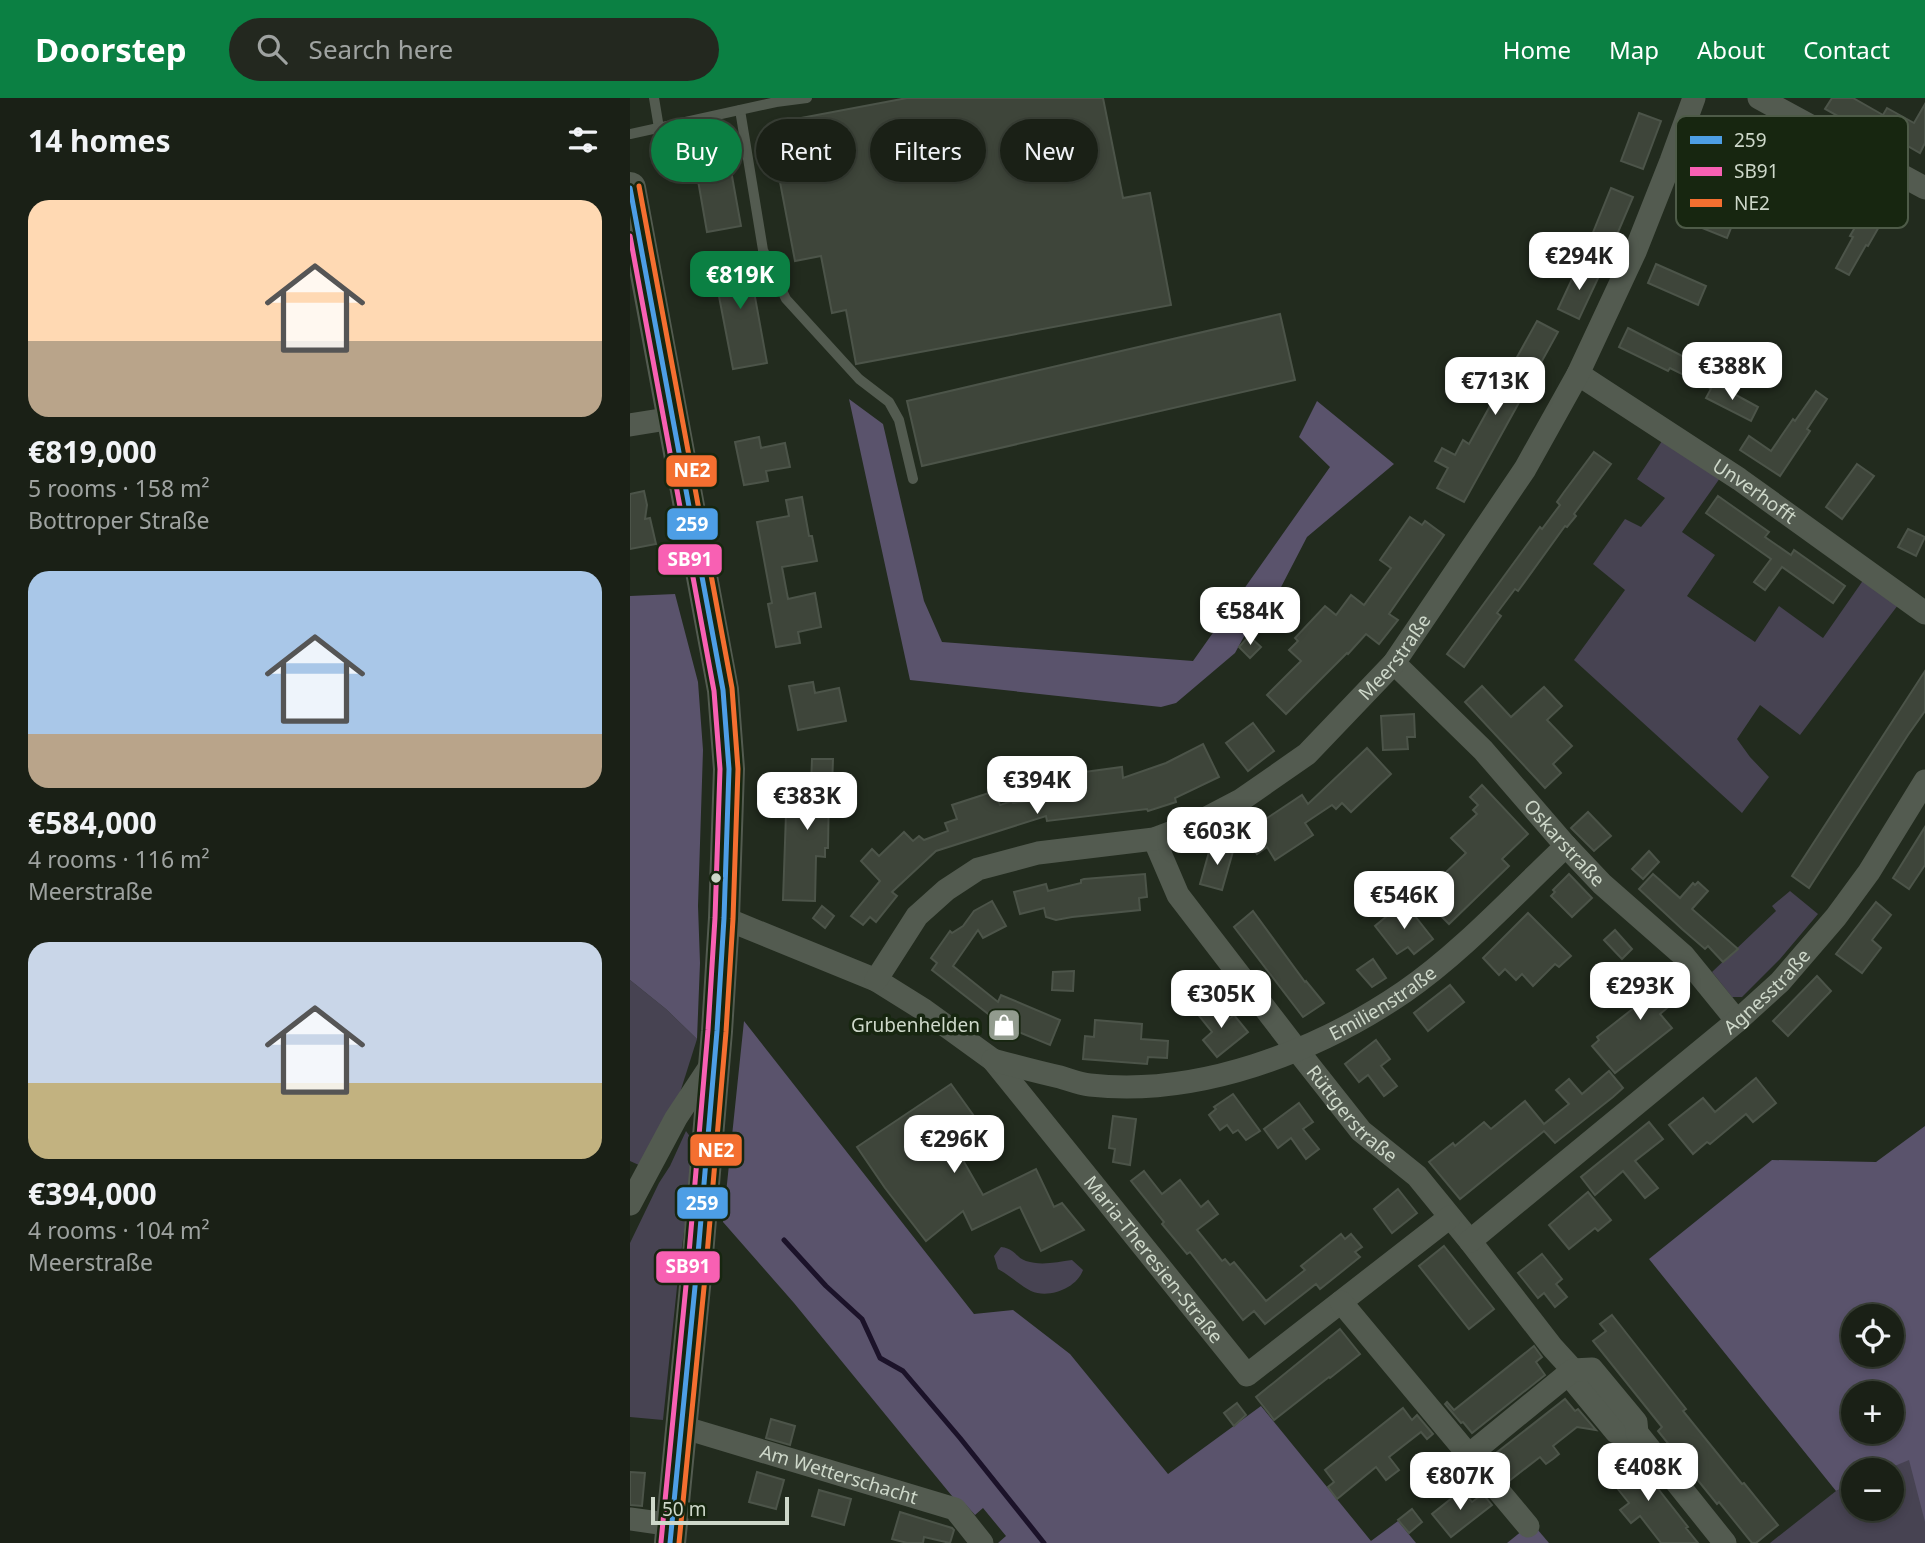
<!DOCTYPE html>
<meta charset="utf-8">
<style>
body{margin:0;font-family:"Noto Sans",sans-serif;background:#23281f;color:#f1f3f6;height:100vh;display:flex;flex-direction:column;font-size:26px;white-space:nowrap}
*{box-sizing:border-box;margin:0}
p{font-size:23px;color:#9fa3a1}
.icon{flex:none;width:38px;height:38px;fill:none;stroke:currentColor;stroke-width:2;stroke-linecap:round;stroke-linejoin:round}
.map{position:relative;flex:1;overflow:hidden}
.side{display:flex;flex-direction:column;background:#1a2016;width:630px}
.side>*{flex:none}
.guide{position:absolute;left:21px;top:21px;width:665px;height:63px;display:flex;gap:14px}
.fabs{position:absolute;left:1211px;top:1206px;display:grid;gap:14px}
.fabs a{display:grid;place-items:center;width:63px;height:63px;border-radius:50%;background:#1a2016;box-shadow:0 4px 10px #0003,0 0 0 2px #383e35;font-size:35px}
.scale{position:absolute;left:21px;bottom:18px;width:138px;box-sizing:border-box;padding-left:7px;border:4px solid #ced8ca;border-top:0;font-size:19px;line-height:24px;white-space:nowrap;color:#ced8ca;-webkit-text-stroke:5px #172610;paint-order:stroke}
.price{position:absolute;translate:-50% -60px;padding:0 16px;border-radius:14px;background:#fff;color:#222;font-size:23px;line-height:46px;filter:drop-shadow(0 2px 4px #0008)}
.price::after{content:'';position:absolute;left:50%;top:42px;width:21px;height:16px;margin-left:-10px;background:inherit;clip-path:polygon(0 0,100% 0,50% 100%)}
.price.selected{background:#0b8043;color:#fff}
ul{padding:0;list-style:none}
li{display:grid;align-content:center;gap:14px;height:371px;padding:0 28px}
li span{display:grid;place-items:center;height:217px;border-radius:21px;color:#555}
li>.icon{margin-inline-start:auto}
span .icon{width:126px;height:126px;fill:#fffc;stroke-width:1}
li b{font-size:30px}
h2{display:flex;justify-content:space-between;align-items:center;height:84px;padding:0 28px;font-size:30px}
.pill{padding:0 24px;border-radius:32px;background:#1a2016;box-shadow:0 4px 10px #0003,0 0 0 2px #383e35;font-size:24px;line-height:63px}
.pill.selected{background:#0b8043;color:#fff}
header{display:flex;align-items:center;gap:42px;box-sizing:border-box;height:98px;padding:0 35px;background:#0b8043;color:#fff}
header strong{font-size:33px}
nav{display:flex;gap:38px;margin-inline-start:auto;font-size:24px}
.search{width:490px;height:63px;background:#23281f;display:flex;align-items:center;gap:18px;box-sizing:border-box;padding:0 24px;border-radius:38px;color:#9fa3a1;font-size:26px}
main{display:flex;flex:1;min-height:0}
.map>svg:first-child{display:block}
.green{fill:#474352}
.forest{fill:#5a536c;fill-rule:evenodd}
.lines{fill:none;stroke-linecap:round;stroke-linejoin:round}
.stream{stroke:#1b1229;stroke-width:5}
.building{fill:#3e453a;stroke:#4c5449;stroke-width:2}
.lane{stroke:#535b50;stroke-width:10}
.street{stroke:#535b50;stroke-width:23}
.secondary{stroke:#535b50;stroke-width:32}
.bus-1-casing{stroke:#172610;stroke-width:10}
.bus-2-casing{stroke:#172610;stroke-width:10}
.bus-3-casing{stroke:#172610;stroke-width:10}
.bus-1{stroke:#4d9ee5;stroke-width:5}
.bus-2{stroke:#f860b3;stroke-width:5}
.bus-3{stroke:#f46f30;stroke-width:5}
.bus-dot{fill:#ced8ca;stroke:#172610;stroke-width:2.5}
.labels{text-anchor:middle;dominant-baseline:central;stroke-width:7;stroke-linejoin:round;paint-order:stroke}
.street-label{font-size:19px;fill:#ced8ca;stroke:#172610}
.poi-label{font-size:19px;fill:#ced8ca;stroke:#172610;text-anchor:end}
.key{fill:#172610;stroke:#4e5b48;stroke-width:2}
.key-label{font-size:19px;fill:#ced8ca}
.line-badge{stroke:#172610;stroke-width:2.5}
.badge-label{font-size:19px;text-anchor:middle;font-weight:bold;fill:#fff}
</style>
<header>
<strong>Doorstep</strong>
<div class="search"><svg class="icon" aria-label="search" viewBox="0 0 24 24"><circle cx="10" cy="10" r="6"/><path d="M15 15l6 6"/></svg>Search here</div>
<nav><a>Home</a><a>Map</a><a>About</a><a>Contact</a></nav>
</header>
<main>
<section class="side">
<h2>14 homes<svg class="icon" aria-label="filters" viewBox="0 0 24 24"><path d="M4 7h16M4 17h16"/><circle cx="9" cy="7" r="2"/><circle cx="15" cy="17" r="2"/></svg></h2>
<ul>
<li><span style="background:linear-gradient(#ffd9b3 65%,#b9a48a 0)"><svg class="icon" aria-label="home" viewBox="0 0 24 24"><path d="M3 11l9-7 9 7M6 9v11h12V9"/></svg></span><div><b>€819,000</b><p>5 rooms · 158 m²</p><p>Bottroper Straße</p></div></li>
<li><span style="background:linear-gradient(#a9c7e8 75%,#b9a48a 0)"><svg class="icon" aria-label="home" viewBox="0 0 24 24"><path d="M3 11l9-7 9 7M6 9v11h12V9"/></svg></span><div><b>€584,000</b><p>4 rooms · 116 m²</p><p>Meerstraße</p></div></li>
<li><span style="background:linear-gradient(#c9d6e8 65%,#c2b280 0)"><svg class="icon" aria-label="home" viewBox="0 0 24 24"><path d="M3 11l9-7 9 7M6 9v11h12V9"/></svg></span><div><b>€394,000</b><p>4 rooms · 104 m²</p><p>Meerstraße</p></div></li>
</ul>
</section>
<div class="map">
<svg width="1295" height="1445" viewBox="0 0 1295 1445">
<rect width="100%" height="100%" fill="#222b1e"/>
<g class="green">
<polygon points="1032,343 1090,380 1052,434 1085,457 1057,498 1125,544 1149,508 1193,540 1234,481 1268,507 1170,637 1130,607 1107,641 1120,659 1139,679 1112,715 944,562 995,492 963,466 995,421 1011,429 1035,400 1007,381"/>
<polygon points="1160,793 1188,816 1150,861 1112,899 1102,899 1082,874 1146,813 1142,808"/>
<polygon points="0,882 36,911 67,941 48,1001 11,1068 0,1063"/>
<polygon points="56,1033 66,1047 49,1170 33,1322 0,1319 0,1145 29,1085 40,1068"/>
<polygon points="1295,1072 1295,1445 1140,1445 1206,1393 1223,1385 1223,1410 1262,1410 1262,1372 1241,1372 1262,1334 1262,1218"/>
<path d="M 371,1149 C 386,1151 385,1159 396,1163 C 411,1168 427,1164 442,1162 L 453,1172 C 447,1190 419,1201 401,1193 C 391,1188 379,1177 368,1171 L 364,1158 Z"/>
</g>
<g class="forest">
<polygon points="219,301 253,326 294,503 312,544 563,563 700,369 669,339 687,303 764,366 677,439 649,493 623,522 605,555 546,605 531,609 280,582"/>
<polygon points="45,496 68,584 73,652 68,808 70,865 67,941 36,911 0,882 0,498"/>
<polygon points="114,923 344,1216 383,1212 440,1256 538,1376 631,1308 741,1443 768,1423 786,1445 368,1445 376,1438 353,1410 345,1417 336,1407 331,1409 164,1205 93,1124"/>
<path d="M 1295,1028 L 1295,1424 L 1279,1362 L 1255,1372 L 1223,1372 L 1223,1385 L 1206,1393 L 1019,1161 L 1142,1062 L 1246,1064 ZM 1262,1218 L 1262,1256 L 1223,1256 L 1223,1218 ZM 1262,1295 L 1262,1334 L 1223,1334 L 1223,1295 Z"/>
<polygon points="902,1425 919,1445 877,1445"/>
</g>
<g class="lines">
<polyline class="stream" points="154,1142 196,1188 232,1221 250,1260 273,1273 330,1340 414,1445"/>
</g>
<g class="building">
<polygon points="277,0 473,0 493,100 520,95 541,207 226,266 216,212 202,215 191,158 165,163 139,26"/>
<polygon points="1202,0 1223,0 1253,17 1257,10 1284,25 1295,6 1295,45 1290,55 1255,35 1252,39 1243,34 1242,37 1195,11"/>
<polygon points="1009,15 1031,23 1013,71 991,63"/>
<polygon points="1078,34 1130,52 1124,72 1093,61 1075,109 1105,120 1097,140 1047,120 1066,75 1064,74"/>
<polygon points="82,45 87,70 100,67 111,128 77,134 62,48"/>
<polygon points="981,90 1003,99 983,146 962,137"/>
<polygon points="1247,91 1265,101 1238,148 1236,147 1219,177 1206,170 1223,139 1220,138"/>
<polygon points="117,155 137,265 103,271 82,162"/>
<polygon points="949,166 970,176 949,221 928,211"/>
<polygon points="1026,166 1076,188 1068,207 1018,185"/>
<polygon points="650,216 665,282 292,368 277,303"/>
<polygon points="907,223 928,234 834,404 807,390 818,370 805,363 812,350 825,357 833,342 839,346"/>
<polygon points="998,230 1087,276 1080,290 1040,270 1038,273 989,249"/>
<polygon points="1084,285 1128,309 1121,323 1076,300"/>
<polygon points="1186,293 1197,301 1177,331 1180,333 1150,378 1110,352 1119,338 1141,353 1163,321 1165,323"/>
<polygon points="129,339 131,350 155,345 160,369 136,373 138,383 114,387 105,344"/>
<polygon points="964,354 981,366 944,416 946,418 937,429 935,428 888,493 885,491 867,515 871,518 834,569 817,556 910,429 912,431 930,407 927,404 934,394"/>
<polygon points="1227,366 1244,378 1212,421 1196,409"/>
<polygon points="14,393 17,407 15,421 20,420 26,446 0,451 0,396"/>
<polygon points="1088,398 1139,434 1135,439 1161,457 1164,452 1215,488 1203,505 1152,469 1135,492 1124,484 1141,461 1076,415"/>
<polygon points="172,399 179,438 182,438 187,463 152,469 158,501 185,495 191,529 168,534 170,545 146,549 138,506 142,505 127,424 159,418 156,402"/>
<polygon points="780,419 792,427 795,423 814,437 759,516 768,522 749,546 736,536 718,556 717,555 656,616 637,597 671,563 659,552 668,543 665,540 695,508 706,517 721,497 734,507 761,470 750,462"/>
<polygon points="1278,431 1295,439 1286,458 1268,449"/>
<polygon points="619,538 631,549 620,560 609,549"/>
<polygon points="1295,573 1295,613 1278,637 1179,790 1162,778"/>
<polygon points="183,584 185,595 209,590 216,623 168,632 159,588"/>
<polygon points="852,588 881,619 914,589 932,608 917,622 942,648 923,666 931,675 915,690 835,604"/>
<polygon points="784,616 785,639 777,639 778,651 753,652 751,618"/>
<polygon points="623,625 644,653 618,673 596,645"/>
<polygon points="573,646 589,679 545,700 546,704 518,713 517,711 417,723 416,718 306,753 262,794 267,798 246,824 240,819 233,827 221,818 250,783 231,763 242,751 249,758 274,734 283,743 289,738 294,742 318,733 315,725 327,721 322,707 365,693 370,707 382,703 383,705 414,701 413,695 443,691 439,676 492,669 493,680 536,665"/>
<polygon points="737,650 761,676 721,714 712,705 706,711 702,707 675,725 683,737 645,762 637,749 627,756 613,736 672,697 678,706"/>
<polygon points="182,661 203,661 202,689 199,689 198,750 195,750 195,759 186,758 185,803 153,802 157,687 181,688"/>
<polygon points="852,687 898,736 872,761 879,768 819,826 804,811 819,799 817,796 823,790 812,778 836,755 821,740 847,716 843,712 848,707 840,699"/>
<polygon points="958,714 981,738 964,753 941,730"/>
<polygon points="1295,729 1295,767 1279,791 1263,780"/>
<polygon points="590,745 604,750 592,792 570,786 579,754 586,756"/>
<polygon points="1019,753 1029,764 1013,781 1002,771"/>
<polygon points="515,776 517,799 509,800 510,812 442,819 426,822 416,819 414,810 390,816 384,794 416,786 418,793 451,785 451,782 454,781"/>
<polygon points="939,776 962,800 942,819 921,798 925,794 923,792"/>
<polygon points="1023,776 1050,800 1063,785 1065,787 1068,784 1078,793 1062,811 1108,851 1093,864 1078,848 1075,851 1052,831 1009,791"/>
<polygon points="362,803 376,828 353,840 348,832 323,868 368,904 371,897 430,922 420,947 360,922 362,919 302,872 307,865 301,860 320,833 322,835 333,828 344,813"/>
<polygon points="774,804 803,841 784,856 778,849 767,856 745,828"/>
<polygon points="1246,804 1261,817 1242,842 1251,850 1232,875 1206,856"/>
<polygon points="192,808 204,818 195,830 183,820"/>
<polygon points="623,813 675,884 676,883 694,905 673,919 604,829"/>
<polygon points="898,815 941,858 929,869 925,866 903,888 892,876 886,882 875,871 869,877 853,860"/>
<polygon points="985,832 1002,851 992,861 974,842"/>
<polygon points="743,861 756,880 742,889 727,872"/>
<polygon points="1036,870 1056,894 1030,916 1042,930 985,975 962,948 969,942 967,939 1019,898 1010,886 1010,881 1020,873 1029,875"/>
<polygon points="444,873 443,893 422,892 423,874"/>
<polygon points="1187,878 1201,893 1158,938 1143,923"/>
<polygon points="820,887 834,904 798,933 784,915"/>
<polygon points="579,904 595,924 604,917 618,934 587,959 573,942 582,934 566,914"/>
<polygon points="465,922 512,926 511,941 538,943 537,960 518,959 517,966 453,961 455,938 464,939"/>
<polygon points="746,942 760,961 751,968 767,988 754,998 738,977 729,984 715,966"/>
<polygon points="979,973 993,990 983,999 925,1045 914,1033 830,1101 799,1064 823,1045 825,1048 854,1024 861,1031 895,1003 914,1026 939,1006 926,992 939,981 952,996"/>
<polygon points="1126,980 1146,1005 1123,1024 1116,1016 1080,1046 1077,1044 1063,1056 1039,1027 1073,1000 1085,1014"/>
<polygon points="321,986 349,1025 322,1043 353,1097 406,1071 424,1109 432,1105 454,1132 411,1153 390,1109 342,1132 333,1113 296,1143 255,1090 227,1049"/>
<polygon points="603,996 630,1033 616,1042 608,1032 603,1035 597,1027 590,1032 579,1017 586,1011 584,1009"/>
<polygon points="669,1005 683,1024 673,1031 689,1051 676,1061 661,1040 648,1050 634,1031"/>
<polygon points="483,1018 506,1021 500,1067 483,1064 485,1051 479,1050"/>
<polygon points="1019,1024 1033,1041 1005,1063 1028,1090 1015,1100 993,1073 965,1097 951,1079"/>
<polygon points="514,1073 532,1096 550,1082 571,1109 578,1103 588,1116 567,1132 592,1163 595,1161 600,1167 604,1164 636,1203 675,1172 671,1168 711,1136 715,1141 721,1136 732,1149 725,1154 730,1159 690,1191 686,1186 635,1226 624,1213 613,1222 560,1154 557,1156 532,1126 534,1124 501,1083"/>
<polygon points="768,1091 787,1115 762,1135 744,1111"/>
<polygon points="958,1094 981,1122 968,1133 965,1130 939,1151 919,1127"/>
<polygon points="814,1148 864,1211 839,1231 789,1168"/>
<polygon points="912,1156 932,1181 926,1186 937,1199 925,1209 914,1195 908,1200 888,1175"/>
<polygon points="982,1217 1056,1311 1053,1313 1112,1386 1114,1385 1148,1427 1126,1445 1122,1445 1089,1404 1087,1406 1028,1333 1032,1329 963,1243 976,1233 970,1226"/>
<polygon points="710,1231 730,1256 700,1280 699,1279 644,1322 626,1299"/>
<polygon points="904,1248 912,1259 906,1264 915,1277 842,1335 833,1324 831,1325 815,1306 817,1304 824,1312"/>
<polygon points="935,1301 945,1313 948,1311 966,1332 947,1329 923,1348 929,1356 923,1361 916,1366 910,1359 879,1383 861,1359"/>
<polygon points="607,1305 616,1317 604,1328 594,1315"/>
<polygon points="773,1310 782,1322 787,1317 803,1336 797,1341 791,1334 759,1359 769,1372 756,1382 746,1369 707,1401 698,1389 704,1384 695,1372"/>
<polygon points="141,1321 165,1328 160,1347 136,1340"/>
<polygon points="1000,1355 1058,1429 1056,1430 1068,1445 1031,1445 1010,1418 1001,1425 990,1412 999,1405 975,1375"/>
<polygon points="0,1374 15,1375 12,1408 0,1407"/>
<polygon points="127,1374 154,1382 146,1411 119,1404"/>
<polygon points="189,1392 221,1401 214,1427 182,1418"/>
<polygon points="832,1392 842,1404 853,1396 862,1407 821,1439 802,1416"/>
<polygon points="782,1411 792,1424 779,1435 768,1422"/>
<polygon points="270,1414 322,1430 324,1432 320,1445 294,1439 293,1445 277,1445 262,1441"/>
</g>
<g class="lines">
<g class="lane">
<polyline points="24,0 29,30"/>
<polyline points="110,12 133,152 156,201 229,281 259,304 269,322 283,381"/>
<polyline points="0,36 146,4 177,0"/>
</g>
<g class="street">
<polyline points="1129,0 1295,90"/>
<path id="s1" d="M 948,276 L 1109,381 L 1295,515"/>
<polyline points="0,327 43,320"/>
<path id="s2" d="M 764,565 L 853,652 L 936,748 L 972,786 L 1054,858 L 1107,923"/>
<path id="s3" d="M 524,741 L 548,797 L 667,952 L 731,1033 L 787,1078 L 840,1143 L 922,1249 L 943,1272 L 943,1282 L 986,1334 L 1007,1335"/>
<path id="s4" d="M 94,820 L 246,882 L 294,912 L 363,962 L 617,1277 L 820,1119"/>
<path id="s5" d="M 246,882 L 287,818 L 316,792 L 348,771 L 408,755 L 524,741 L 569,724 L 611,702 L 677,656 L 764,565 L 895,371 L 948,276 L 1005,154 L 1041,63 L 1064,0"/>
<path id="s6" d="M 363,962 C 385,968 407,974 430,979 C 440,982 450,986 460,987 C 568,999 686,954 774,894 C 831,855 885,796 936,748"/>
<polyline points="0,1106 46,1020 83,964"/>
<path id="s7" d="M 840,1143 L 1107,923 L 1150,884 L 1206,819 L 1239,774 L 1295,683"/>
<polyline points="711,1204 898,1428"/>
<path id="s8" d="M 52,1329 L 325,1411 L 352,1445"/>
<polyline points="839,1357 943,1272 962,1271 1006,1324 1007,1335 1095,1445"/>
<polyline points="0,1421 43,1427"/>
</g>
<polyline class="secondary" points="0,90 93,592 99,671 94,820 87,933 67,1168 40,1445"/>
<g class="bus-1-casing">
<polyline id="bus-1" points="0,90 93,592 99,671 94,820 87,933 67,1168 40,1445"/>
</g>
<g class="bus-2-casing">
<polyline id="bus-2" points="0,138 84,593 90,671 85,820 78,932 58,1167 31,1444"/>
</g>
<g class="bus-3-casing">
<polyline id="bus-3" points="9,88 102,590 108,671 103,821 96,934 76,1169 49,1445"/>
</g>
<use href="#bus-1" class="bus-1"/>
<use href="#bus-2" class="bus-2"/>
<use href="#bus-3" class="bus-3"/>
</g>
<defs>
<g id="shop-square" transform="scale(1.75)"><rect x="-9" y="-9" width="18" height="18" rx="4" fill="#929b8e" stroke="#172610"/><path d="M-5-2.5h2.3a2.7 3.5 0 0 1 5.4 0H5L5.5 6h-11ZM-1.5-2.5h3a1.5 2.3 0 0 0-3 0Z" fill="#fff"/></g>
</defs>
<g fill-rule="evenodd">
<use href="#shop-square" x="374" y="927"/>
</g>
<circle class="bus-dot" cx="86" cy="780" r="6"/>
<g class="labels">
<g class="street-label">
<text stroke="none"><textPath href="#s1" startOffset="212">Unverhofft</textPath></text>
<text stroke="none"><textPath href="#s5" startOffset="639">Meerstraße</textPath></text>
<text stroke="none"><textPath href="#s2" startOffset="248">Oskarstraße</textPath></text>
<text stroke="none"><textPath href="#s7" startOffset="388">Agnesstraße</textPath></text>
<text stroke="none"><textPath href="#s6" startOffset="410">Emilienstraße</textPath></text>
<text stroke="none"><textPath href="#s3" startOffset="341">Rüttgerstraße</textPath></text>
<text stroke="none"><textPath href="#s4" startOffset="562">Maria-Theresien-Straße</textPath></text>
<text stroke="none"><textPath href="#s8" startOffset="164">Am Wetterschacht</textPath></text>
</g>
<g class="poi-label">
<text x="350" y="927">Grubenhelden</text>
</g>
</g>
<rect x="1046" y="18" width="232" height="112" rx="10" class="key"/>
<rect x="1060" y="38" width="32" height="8" fill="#4d9ee5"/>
<rect x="1060" y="69" width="32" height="9" fill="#f860b3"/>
<rect x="1060" y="101" width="32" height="8" fill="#f46f30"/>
<g class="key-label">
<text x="1104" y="49">259</text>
<text x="1104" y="80">SB91</text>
<text x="1104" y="112">NE2</text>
</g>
<g class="line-badge">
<rect x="35" y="356" width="53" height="34" rx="7" fill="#f46f30"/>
<rect x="36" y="409" width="53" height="34" rx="7" fill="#4d9ee5"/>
<rect x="27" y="445" width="66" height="33" rx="7" fill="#f860b3"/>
<rect x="59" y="1035" width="54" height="34" rx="7" fill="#f46f30"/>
<rect x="46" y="1088" width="53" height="34" rx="7" fill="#4d9ee5"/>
<rect x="25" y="1152" width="66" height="34" rx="7" fill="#f860b3"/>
</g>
<g class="badge-label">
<text x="62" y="379">NE2</text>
<text x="62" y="433">259</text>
<text x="60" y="468">SB91</text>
<text x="86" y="1059">NE2</text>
<text x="72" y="1112">259</text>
<text x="58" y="1175">SB91</text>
</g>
</svg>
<div class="fabs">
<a><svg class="icon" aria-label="locate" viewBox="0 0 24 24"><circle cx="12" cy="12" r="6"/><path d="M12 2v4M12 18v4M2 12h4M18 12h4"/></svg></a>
<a>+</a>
<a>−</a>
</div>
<div class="scale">50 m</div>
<b class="price" style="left:949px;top:194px">€294K</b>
<b class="price selected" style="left:110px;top:213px">€819K</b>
<b class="price" style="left:1102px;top:304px">€388K</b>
<b class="price" style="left:865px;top:319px">€713K</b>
<b class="price" style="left:620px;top:549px">€584K</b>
<b class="price" style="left:407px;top:718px">€394K</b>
<b class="price" style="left:177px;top:734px">€383K</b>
<b class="price" style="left:587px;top:769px">€603K</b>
<b class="price" style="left:774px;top:833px">€546K</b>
<b class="price" style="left:1010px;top:924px">€293K</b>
<b class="price" style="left:591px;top:932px">€305K</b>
<b class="price" style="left:324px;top:1077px">€296K</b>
<b class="price" style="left:1018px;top:1405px">€408K</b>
<b class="price" style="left:830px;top:1414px">€807K</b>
<div class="guide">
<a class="pill selected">Buy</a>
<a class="pill">Rent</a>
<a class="pill">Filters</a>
<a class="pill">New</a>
</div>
</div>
</main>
